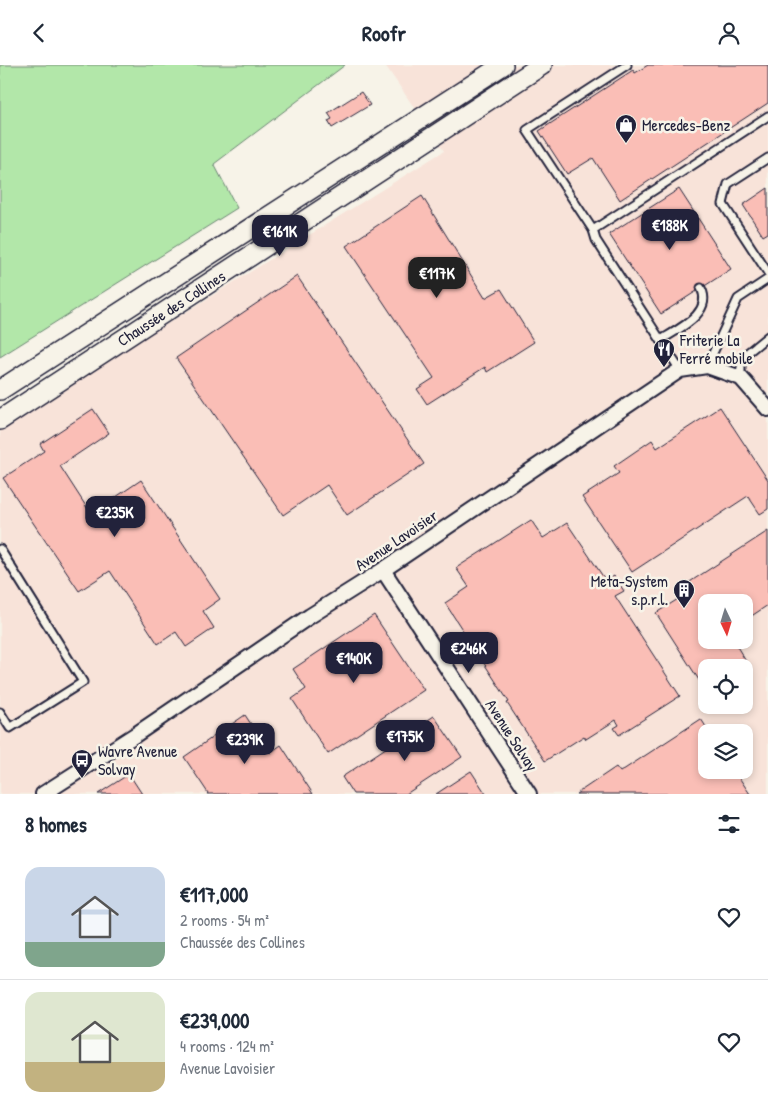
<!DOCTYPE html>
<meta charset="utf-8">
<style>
body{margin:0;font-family:"Patrick Hand",sans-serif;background:#f2f2f3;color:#1f2937;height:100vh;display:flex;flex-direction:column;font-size:19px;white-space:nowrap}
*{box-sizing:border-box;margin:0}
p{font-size:16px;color:#747a83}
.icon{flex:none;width:28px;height:28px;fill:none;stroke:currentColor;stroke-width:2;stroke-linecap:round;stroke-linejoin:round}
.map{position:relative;height:729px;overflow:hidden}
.details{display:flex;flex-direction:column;background:#fff;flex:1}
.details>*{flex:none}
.needle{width:32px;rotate:176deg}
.fabs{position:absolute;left:698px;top:529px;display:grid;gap:10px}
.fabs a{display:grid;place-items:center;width:55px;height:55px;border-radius:10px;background:#fff;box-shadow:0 2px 8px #0003;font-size:25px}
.price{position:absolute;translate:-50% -42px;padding:0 11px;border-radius:10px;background:#22223b;color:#fff;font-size:16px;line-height:32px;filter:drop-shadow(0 1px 2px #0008)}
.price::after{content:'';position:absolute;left:50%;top:30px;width:15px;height:11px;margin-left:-8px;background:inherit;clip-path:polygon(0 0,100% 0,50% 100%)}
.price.on{background:#222;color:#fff}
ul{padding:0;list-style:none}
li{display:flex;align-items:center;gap:15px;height:125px;padding:0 25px}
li+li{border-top:1px solid #e0e1e3}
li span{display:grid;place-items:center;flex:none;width:140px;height:100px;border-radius:15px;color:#555}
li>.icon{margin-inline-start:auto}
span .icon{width:60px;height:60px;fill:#fffc;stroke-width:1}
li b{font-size:21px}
h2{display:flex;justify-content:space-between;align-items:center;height:60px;padding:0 25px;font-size:21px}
header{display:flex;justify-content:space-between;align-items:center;height:65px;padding:0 25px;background:#fff;font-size:22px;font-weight:700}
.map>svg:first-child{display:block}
.built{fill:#f8e3d9;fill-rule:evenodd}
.green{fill:#b2e7a9;stroke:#6a8472}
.building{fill:#fabeb6;stroke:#22223b}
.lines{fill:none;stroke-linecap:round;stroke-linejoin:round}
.lane-casing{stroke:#22223b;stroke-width:11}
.street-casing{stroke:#22223b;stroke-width:18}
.secondary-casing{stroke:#22223b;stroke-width:22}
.lane{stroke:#f7f3e8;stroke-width:7}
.street{stroke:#f7f3e8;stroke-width:14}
.secondary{stroke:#f7f3e8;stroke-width:19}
.labels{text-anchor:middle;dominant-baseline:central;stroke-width:5;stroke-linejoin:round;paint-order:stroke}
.poi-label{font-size:16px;fill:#22223b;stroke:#f7f3e8;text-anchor:start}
.street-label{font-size:16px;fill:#22223b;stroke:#f7f3e8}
</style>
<header><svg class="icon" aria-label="back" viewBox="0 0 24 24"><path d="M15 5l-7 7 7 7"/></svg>Roofr<svg class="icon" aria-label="person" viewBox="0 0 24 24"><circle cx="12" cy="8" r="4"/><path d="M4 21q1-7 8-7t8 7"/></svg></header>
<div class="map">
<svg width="768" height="729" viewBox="0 0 768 729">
<rect width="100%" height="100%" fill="#f7f3e8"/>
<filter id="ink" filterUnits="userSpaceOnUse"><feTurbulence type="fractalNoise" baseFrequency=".02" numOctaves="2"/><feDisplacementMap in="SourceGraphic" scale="10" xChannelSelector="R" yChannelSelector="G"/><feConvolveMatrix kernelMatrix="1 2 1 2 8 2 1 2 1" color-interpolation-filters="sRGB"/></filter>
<g filter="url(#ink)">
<path class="built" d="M 385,0 L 768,0 L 768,729 L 0,729 L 0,363 L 444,86 ZM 706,538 L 744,538 L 744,575 L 706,575 ZM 706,602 L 744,602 L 744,640 L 706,640 ZM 706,668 L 744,668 L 744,705 L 706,705 Z"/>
<polygon class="green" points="0,0 345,0 214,99 237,143 0,292"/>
<g class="building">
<polygon points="648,0 768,0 768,38 620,135 593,93 567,109 539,66 633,5 635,8"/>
<polygon points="361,27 370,40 332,63 328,56 332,54 328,48"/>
<polygon points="768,123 768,168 763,171 743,140"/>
<polygon points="679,124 731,204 661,249 609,169"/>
<polygon points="422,131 485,233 501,224 534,277 487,307 485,302 427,339 417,324 434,313 346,181"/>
<polygon points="297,211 424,399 347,450 327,420 283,450 176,293"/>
<polygon points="720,342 768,415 768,444 760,449 748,431 632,507 582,432 619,408 614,401 652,375 657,383"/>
<polygon points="93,344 109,368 60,401 91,449 141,415 220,534 203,546 214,563 186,582 176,567 158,579 110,506 79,526 3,413 44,386 40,379"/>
<polygon points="531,455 543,473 567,458 606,516 614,511 624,526 615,531 680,631 619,670 614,663 619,660 616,655 586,674 584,671 545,696 507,638 509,637 445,538 469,522 456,503"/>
<polygon points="768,466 768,540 744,556 744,538 706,538 706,575 733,575 750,603 744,607 744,602 706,602 706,626 656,548 686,529 682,522"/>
<polygon points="374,550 424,625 328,689 292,634 306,624 293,604"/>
<polygon points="245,650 270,688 281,680 313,729 207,729 208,728 184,692"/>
<polygon points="434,651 462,692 406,729 353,729 342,712"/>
<polygon points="701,654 710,668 706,668 706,705 734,705 750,729 576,729 616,702 620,707"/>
<polygon points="471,706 486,729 436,729"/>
<polygon points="129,709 142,729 98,729"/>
</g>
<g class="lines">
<g class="lane-casing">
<g id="lane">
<polyline points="627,0 527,65 593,165 596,175 680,305"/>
<polyline points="768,93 728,119 723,139 768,208"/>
<polyline points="593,165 768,51"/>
<path d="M 661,275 C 678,264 714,248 701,223"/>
<polyline points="707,301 738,234 768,214"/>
<polyline points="741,313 741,293 768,271"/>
<polyline points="0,484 83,617 10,663 0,647"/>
</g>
</g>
<g class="street-casing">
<g id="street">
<polyline points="383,505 529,729"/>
<polyline points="43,729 135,670 310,551 383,505 680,305 707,301 741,313 768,344"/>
</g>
</g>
<g class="secondary-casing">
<g id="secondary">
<polyline points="0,325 503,0"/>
<polyline points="0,355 542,0"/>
</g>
</g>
<use href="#lane" class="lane"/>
<use href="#street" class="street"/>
<use href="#secondary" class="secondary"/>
</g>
</g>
<defs>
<g id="shop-pin" transform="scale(1.125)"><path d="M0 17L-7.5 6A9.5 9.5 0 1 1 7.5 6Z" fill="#22223b" stroke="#f7f3e8"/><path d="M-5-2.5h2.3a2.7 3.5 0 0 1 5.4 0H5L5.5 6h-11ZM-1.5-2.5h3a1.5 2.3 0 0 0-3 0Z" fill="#fff"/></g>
<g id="restaurant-pin" transform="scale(1.125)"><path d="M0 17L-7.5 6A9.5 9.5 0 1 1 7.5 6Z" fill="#22223b" stroke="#f7f3e8"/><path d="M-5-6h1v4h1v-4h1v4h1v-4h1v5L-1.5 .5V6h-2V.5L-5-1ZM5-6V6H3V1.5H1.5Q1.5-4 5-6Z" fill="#fff"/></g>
<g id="building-pin" transform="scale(1.125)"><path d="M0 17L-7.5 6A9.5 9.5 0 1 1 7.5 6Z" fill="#22223b" stroke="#f7f3e8"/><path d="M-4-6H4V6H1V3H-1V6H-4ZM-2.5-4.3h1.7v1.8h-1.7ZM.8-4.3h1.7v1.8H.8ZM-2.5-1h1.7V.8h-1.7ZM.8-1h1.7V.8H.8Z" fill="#fff"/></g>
<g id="bus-pin" transform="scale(1.125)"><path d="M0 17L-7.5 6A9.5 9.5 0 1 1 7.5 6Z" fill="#22223b" stroke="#f7f3e8"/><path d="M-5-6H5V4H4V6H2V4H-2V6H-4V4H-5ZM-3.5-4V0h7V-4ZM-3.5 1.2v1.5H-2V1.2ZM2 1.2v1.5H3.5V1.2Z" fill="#fff"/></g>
</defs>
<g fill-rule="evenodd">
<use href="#shop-pin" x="626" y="60"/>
<use href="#restaurant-pin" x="664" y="284"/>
<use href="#building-pin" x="684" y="525"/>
<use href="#bus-pin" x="82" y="695"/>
</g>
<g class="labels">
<g class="poi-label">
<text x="642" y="60">Mercedes-Benz</text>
<text x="680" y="275">Friterie La<tspan x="680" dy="18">Ferré mobile</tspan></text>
<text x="668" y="516" text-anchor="end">Meta-System<tspan x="668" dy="18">s.p.r.l.</tspan></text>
<text x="98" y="686">Wavre Avenue<tspan x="98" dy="18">Solvay</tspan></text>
</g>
<g class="street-label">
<text transform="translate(171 243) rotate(-33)">Chaussée des Collines</text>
<text transform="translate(396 475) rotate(-34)">Avenue Lavoisier</text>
<text transform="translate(512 670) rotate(57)">Avenue Solvay</text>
</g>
</g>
</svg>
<div class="fabs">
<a><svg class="needle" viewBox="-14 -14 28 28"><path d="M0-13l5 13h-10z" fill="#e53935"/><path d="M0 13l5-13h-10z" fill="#747a83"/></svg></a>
<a><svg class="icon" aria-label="locate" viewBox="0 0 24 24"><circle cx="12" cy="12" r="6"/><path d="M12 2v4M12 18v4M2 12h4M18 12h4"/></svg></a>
<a><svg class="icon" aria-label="layers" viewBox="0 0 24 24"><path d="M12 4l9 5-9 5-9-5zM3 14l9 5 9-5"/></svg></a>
</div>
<b class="price" style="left:670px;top:186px">€188K</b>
<b class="price" style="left:280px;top:192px">€161K</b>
<b class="price on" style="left:437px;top:234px">€117K</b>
<b class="price" style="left:115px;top:473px">€235K</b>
<b class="price" style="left:469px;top:609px">€246K</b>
<b class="price" style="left:354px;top:619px">€140K</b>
<b class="price" style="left:405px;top:697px">€175K</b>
<b class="price" style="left:245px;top:700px">€239K</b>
</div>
<section class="details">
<h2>8 homes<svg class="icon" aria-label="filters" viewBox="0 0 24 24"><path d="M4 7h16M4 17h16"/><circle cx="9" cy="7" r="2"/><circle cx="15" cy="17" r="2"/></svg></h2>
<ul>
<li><span style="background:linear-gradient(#c9d6e8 75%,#7fa58c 0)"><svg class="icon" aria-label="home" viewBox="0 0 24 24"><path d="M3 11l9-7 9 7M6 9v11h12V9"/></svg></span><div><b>€117,000</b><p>2 rooms · 54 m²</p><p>Chaussée des Collines</p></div><svg class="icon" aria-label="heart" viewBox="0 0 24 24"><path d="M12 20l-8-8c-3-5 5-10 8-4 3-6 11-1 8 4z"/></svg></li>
<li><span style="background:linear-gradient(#dfe7d0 70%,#c2b280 0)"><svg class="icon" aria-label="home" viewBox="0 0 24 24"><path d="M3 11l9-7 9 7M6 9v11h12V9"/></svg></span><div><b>€239,000</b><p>4 rooms · 124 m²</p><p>Avenue Lavoisier</p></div><svg class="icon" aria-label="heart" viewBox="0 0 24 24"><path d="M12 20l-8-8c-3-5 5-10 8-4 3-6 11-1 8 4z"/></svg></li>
</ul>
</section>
